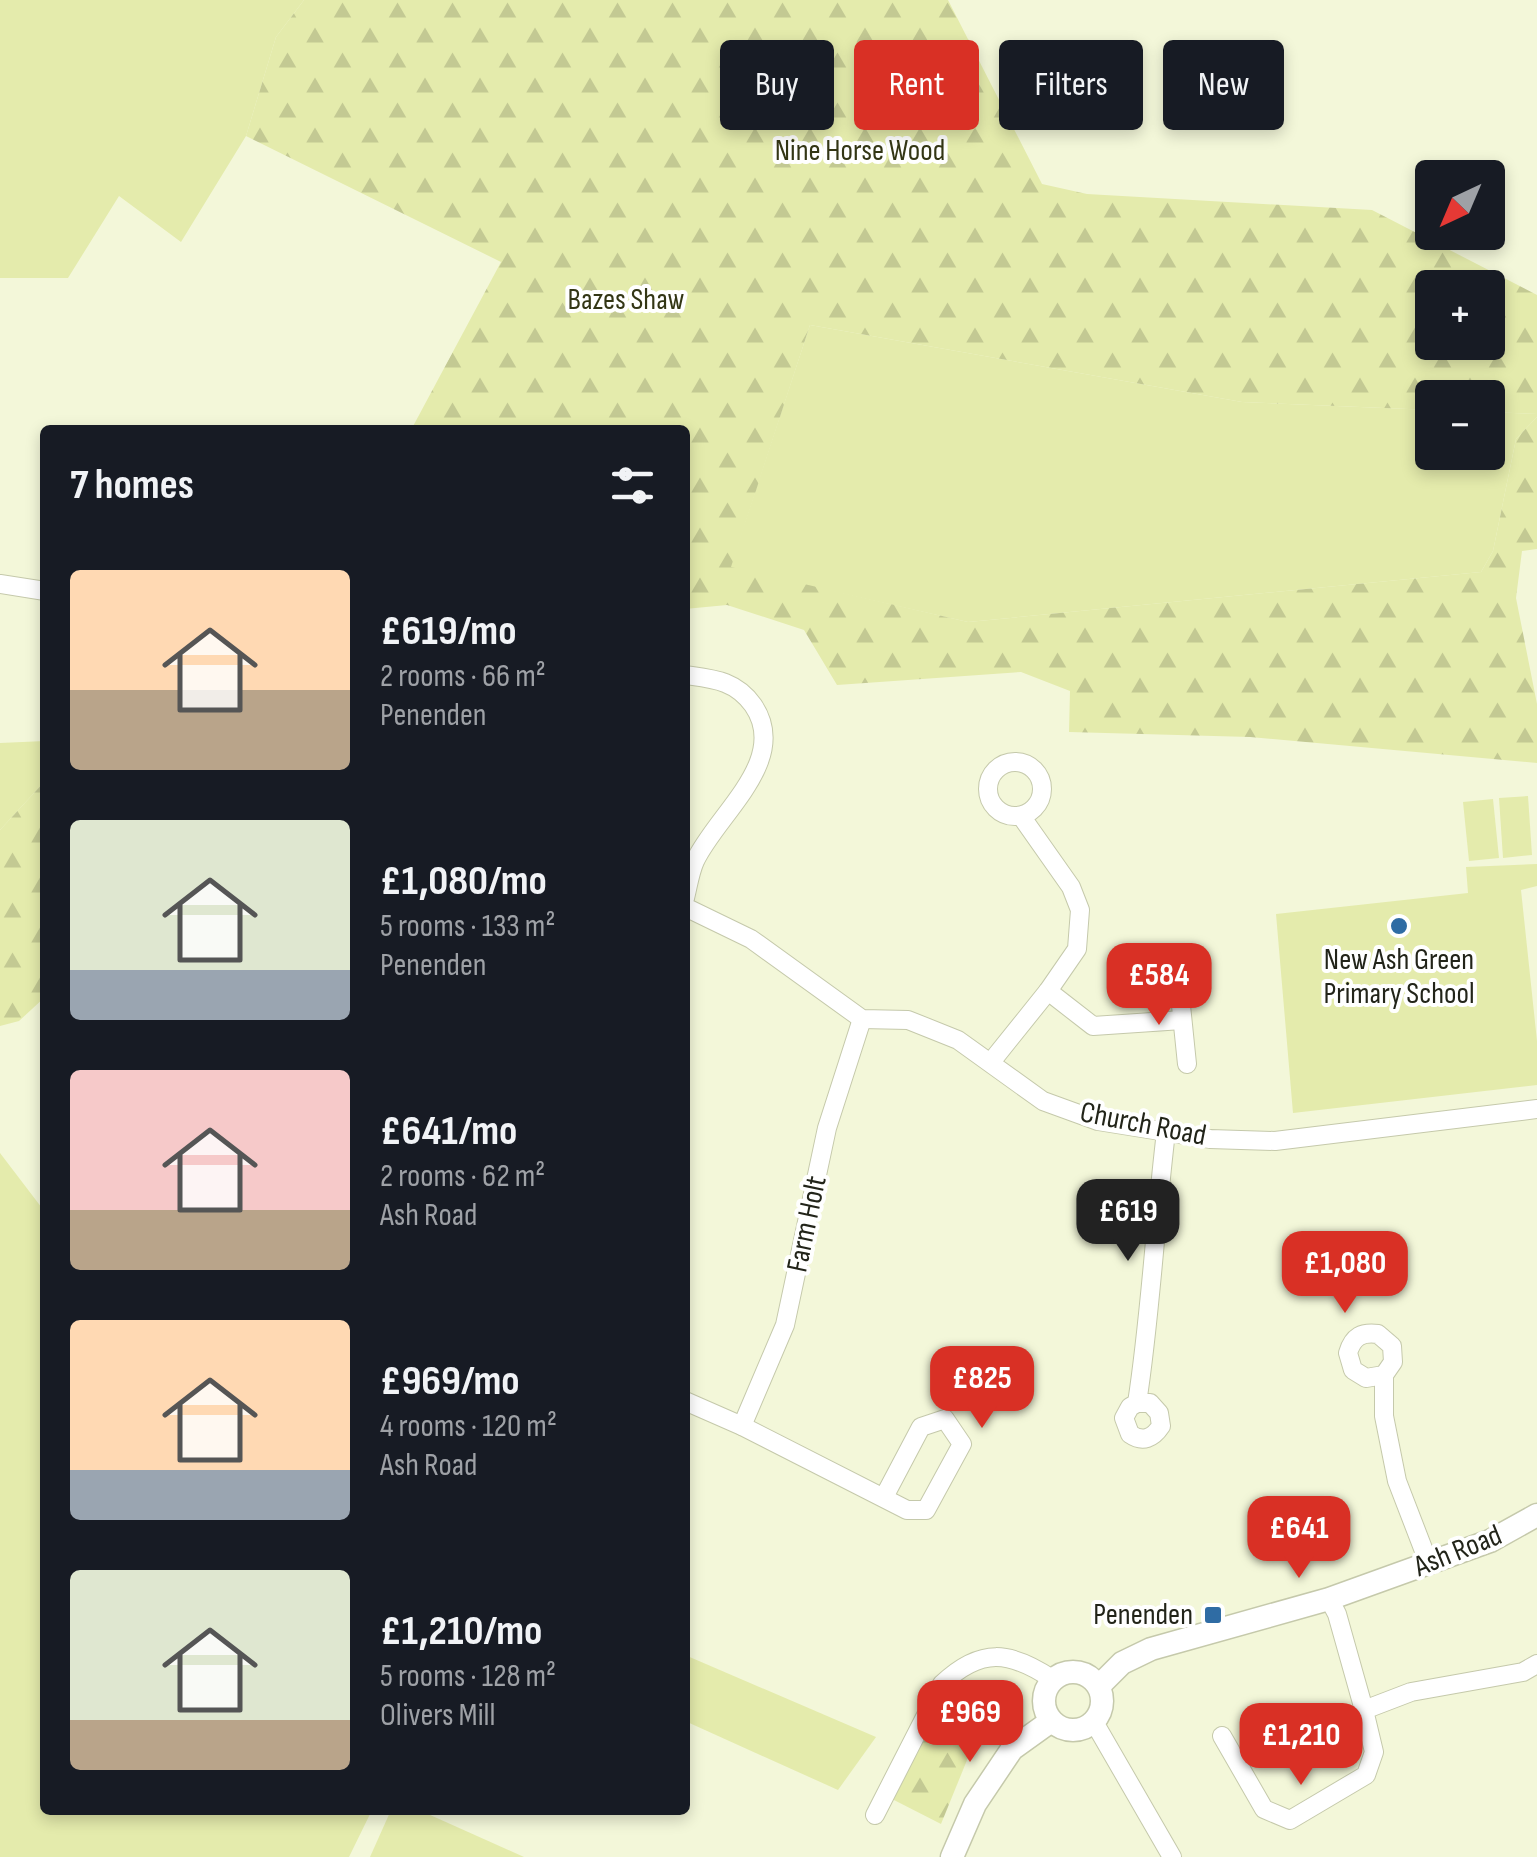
<!DOCTYPE html>
<meta charset="utf-8">
<style>
body{margin:0;font-family:"Sofia Sans Condensed",sans-serif;background:#242831;color:#f1f3f6;height:100vh;display:flex;flex-direction:column;font-size:38px;white-space:nowrap}
*{box-sizing:border-box;margin:0}
p{font-size:32px;color:#9ea1a6}
.icon{flex:none;width:55px;height:55px;fill:none;stroke:currentColor;stroke-width:2;stroke-linecap:round;stroke-linejoin:round}
.map{position:relative;flex:1;overflow:hidden}
.side{position:absolute;left:40px;top:425px;width:650px;height:1390px;display:flex;flex-direction:column;background:#171b24;border-radius:10px;box-shadow:0 5px 15px #0003}
.side>*{flex:none}
.banner{position:absolute;left:720px;top:40px;width:665px;height:90px;display:flex;gap:20px}
.needle{width:65px;rotate:224deg}
.tools{position:absolute;left:1415px;top:160px;display:grid;gap:20px}
.tools a{display:grid;place-items:center;width:90px;height:90px;border-radius:10px;background:#171b24;box-shadow:0 5px 15px #0003;font-size:50px}
.price{position:absolute;translate:-50% -85px;padding:0 22px;border-radius:20px;background:#d93025;color:#fff;font-size:32px;line-height:65px;filter:drop-shadow(0 2px 5px #0008)}
.price::after{content:'';position:absolute;left:50%;top:60px;width:30px;height:22px;margin-left:-15px;background:inherit;clip-path:polygon(0 0,100% 0,50% 100%)}
.price.selected{background:#222;color:#fff}
ul{padding:0;list-style:none}
li{display:flex;align-items:center;gap:30px;height:250px;padding:0 30px}
li span{display:grid;place-items:center;flex:none;width:280px;height:200px;border-radius:10px;color:#555}
li>.icon{margin-inline-start:auto}
span .icon{width:120px;height:120px;fill:#fffc;stroke-width:1}
li b{font-size:42px}
h2{display:flex;justify-content:space-between;align-items:center;height:120px;padding:0 30px;font-size:42px}
.tag{padding:0 35px;border-radius:10px;background:#171b24;box-shadow:0 5px 15px #0003;font-size:35px;line-height:90px}
.tag.selected{background:#d93025;color:#fff}
.map>svg:first-child{display:block}
.grass{fill:#e4ebac}
.forest{fill:url(#forest-firs);fill-rule:evenodd}
.lines{fill:none;stroke-linecap:round;stroke-linejoin:round}
.minor-casing{stroke:#c5c9ab;stroke-width:20}
.tertiary-casing{stroke:#c5c9ab;stroke-width:25}
.minor{stroke:#fff;stroke-width:18}
.tertiary{stroke:#fff;stroke-width:22}
.poi-dot{fill:#2f6ca4;stroke:#fff;stroke-width:4}
.labels{text-anchor:middle;dominant-baseline:central;stroke-width:8;stroke-linejoin:round;paint-order:stroke}
.park-label{font-size:30px;fill:#333615;stroke:#fff}
.poi-label{font-size:30px;fill:#222419;stroke:#fff}
.street-label{font-size:30px;fill:#222419;stroke:#fff}
</style>
<div class="map">
<svg width="1537" height="1857" viewBox="0 0 1537 1857">
<defs>
<pattern id="forest-firs" width="22" height="20" patternUnits="userSpaceOnUse" patternTransform="scale(2.5)"><rect width="22" height="20" fill="#e4ebac"/><path d="M5 1l3.5 6h-7zM16 11l3.5 6h-7z" fill="#c3c993"/></pattern>
</defs>
<rect width="100%" height="100%" fill="#f3f7d9"/>
<g class="grass">
<polygon points="0,0 304,0 276,37 246,136 181,242 119,196 68,278 0,278"/>
<polygon points="810,325 1242,402 1432,410 1432,452 1488,452 1488,412 1537,414 1537,417 1516,439 1493,551 1481,572 968,622 730,568"/>
<polygon points="45,741 45,781 0,830 0,743"/>
<polygon points="1528,796 1532,855 1503,858 1499,798"/>
<polygon points="1493,799 1499,858 1469,861 1463,802"/>
<polygon points="1537,864 1537,886 1521,890 1537,1041 1537,1085 1293,1113 1276,914 1468,893 1466,867"/>
<polygon points="0,1153 45,1212 45,1810 372,1810 349,1857 0,1857"/>
<polygon points="685,1655 876,1737 838,1790 685,1721"/>
<polygon points="391,1810 419,1810 524,1857 370,1857"/>
</g>
<g class="forest">
<path d="M 304,0 L 948,0 L 1042,184 L 1087,194 L 1372,210 L 1537,295 L 1537,414 L 1488,412 L 1488,398 L 1432,398 L 1432,410 L 1242,402 L 810,325 L 731,567 L 968,622 L 1481,572 L 1493,551 L 1516,439 L 1537,417 L 1537,549 L 1522,551 L 1516,598 L 1537,704 L 1537,763 L 1250,737 L 1069,732 L 1070,691 L 1021,672 L 837,685 L 804,630 L 727,605 L 685,609 L 685,430 L 411,430 L 501,262 L 246,136 L 276,37 ZM 1432,288 L 1488,288 L 1488,342 L 1432,342 Z"/>
<polygon points="45,781 45,866 41,897 45,899 45,997 19,1021 0,1026 0,830"/>
<polygon points="956,1683 998,1684 941,1824 892,1799"/>
</g>
<g class="lines">
<g class="minor-casing">
<g id="minor">
<polyline points="0,584 45,591"/>
<path d="M 685,675 C 713,679 735,680 753,705 C 791,760 717,814 695,861 C 690,872 688,886 685,898"/>
<circle cx="1015" cy="789" r="27"/>
<polyline points="685,907 751,939 862,1019 908,1020 958,1040 1043,1101 1098,1121 1210,1139 1275,1141 1537,1109"/>
<polyline points="1179,986 1187,1064"/>
<polyline points="1048,991 1093,1026 1182,1020"/>
<polyline points="991,1062 1048,991 1077,949 1080,910 1071,887 1021,816"/>
<path d="M 1384,1375 L 1366,1378 L 1353,1370 L 1348,1353 C 1353,1336 1362,1332 1378,1334 L 1392,1346 L 1393,1362 L 1384,1375 L 1384,1416 L 1397,1481 L 1429,1564"/>
<polyline points="685,1401 742,1426 907,1510 926,1510 962,1444 945,1419 921,1427 884,1497"/>
<path d="M 1137,1403 L 1150,1403 L 1159,1413 L 1161,1426 C 1153,1438 1143,1443 1130,1434 L 1124,1418 L 1130,1407 L 1137,1403 C 1151,1313 1155,1222 1166,1132"/>
<polyline points="742,1426 785,1325 827,1128 862,1019"/>
<polyline points="1329,1599 1337,1614 1364,1710 1411,1692 1523,1672 1537,1664"/>
<polyline points="1094,1722 1172,1857"/>
<polyline points="1222,1736 1264,1809 1290,1820 1366,1775 1374,1752 1364,1710"/>
<path d="M 875,1815 L 942,1684 C 981,1647 1010,1651 1052,1679"/>
</g>
</g>
<g class="tertiary-casing">
<g id="tertiary">
<circle cx="1073" cy="1701" r="29"/>
<polyline points="1099,1686 1122,1663 1151,1649 1329,1599 1490,1541 1537,1515"/>
<polyline points="952,1857 975,1804 1012,1749 1051,1721"/>
</g>
</g>
<use href="#minor" class="minor"/>
<use href="#tertiary" class="tertiary"/>
</g>
<g class="poi-dot">
<circle cx="1399" cy="926" r="10"/>
<rect x="1203" y="1605" width="20" height="20" rx="5"/>
</g>
<g class="labels">
<g class="park-label">
<text x="860" y="151">Nine Horse Wood</text>
<text x="626" y="300">Bazes Shaw</text>
</g>
<g class="poi-label">
<text x="1399" y="960">New Ash Green<tspan x="1399" dy="34">Primary School</tspan></text>
<text x="1193" y="1615" text-anchor="end">Penenden</text>
</g>
<g class="street-label">
<text transform="translate(1143 1124) rotate(11)">Church Road</text>
<text transform="translate(807 1224) rotate(-78)">Farm Holt</text>
<text transform="translate(1458 1551) rotate(-22)">Ash Road</text>
</g>
</g>
</svg>
<div class="tools">
<a><svg class="needle" viewBox="-14 -14 28 28"><path d="M0-13l5 13h-10z" fill="#e53935"/><path d="M0 13l5-13h-10z" fill="#9ea1a6"/></svg></a>
<a>+</a>
<a>−</a>
</div>
<b class="price" style="left:1159px;top:1028px">£584</b>
<b class="price selected" style="left:1128px;top:1264px">£619</b>
<b class="price" style="left:1345px;top:1316px">£1,080</b>
<b class="price" style="left:982px;top:1431px">£825</b>
<b class="price" style="left:1299px;top:1581px">£641</b>
<b class="price" style="left:970px;top:1765px">£969</b>
<b class="price" style="left:1301px;top:1788px">£1,210</b>
<div class="banner">
<a class="tag">Buy</a>
<a class="tag selected">Rent</a>
<a class="tag">Filters</a>
<a class="tag">New</a>
</div>
<section class="side">
<h2>7 homes<svg class="icon" aria-label="filters" viewBox="0 0 24 24"><path d="M4 7h16M4 17h16"/><circle cx="9" cy="7" r="2"/><circle cx="15" cy="17" r="2"/></svg></h2>
<ul>
<li><span style="background:linear-gradient(#ffd9b3 60%,#b9a48a 0)"><svg class="icon" aria-label="home" viewBox="0 0 24 24"><path d="M3 11l9-7 9 7M6 9v11h12V9"/></svg></span><div><b>£619/mo</b><p>2 rooms · 66 m²</p><p>Penenden</p></div></li>
<li><span style="background:linear-gradient(#dfe7d0 75%,#9aa5b1 0)"><svg class="icon" aria-label="home" viewBox="0 0 24 24"><path d="M3 11l9-7 9 7M6 9v11h12V9"/></svg></span><div><b>£1,080/mo</b><p>5 rooms · 133 m²</p><p>Penenden</p></div></li>
<li><span style="background:linear-gradient(#f6c9c9 70%,#b9a48a 0)"><svg class="icon" aria-label="home" viewBox="0 0 24 24"><path d="M3 11l9-7 9 7M6 9v11h12V9"/></svg></span><div><b>£641/mo</b><p>2 rooms · 62 m²</p><p>Ash Road</p></div></li>
<li><span style="background:linear-gradient(#ffd9b3 75%,#9aa5b1 0)"><svg class="icon" aria-label="home" viewBox="0 0 24 24"><path d="M3 11l9-7 9 7M6 9v11h12V9"/></svg></span><div><b>£969/mo</b><p>4 rooms · 120 m²</p><p>Ash Road</p></div></li>
<li><span style="background:linear-gradient(#dfe7d0 75%,#b9a48a 0)"><svg class="icon" aria-label="home" viewBox="0 0 24 24"><path d="M3 11l9-7 9 7M6 9v11h12V9"/></svg></span><div><b>£1,210/mo</b><p>5 rooms · 128 m²</p><p>Olivers Mill</p></div></li>
</ul>
</section>
</div>
